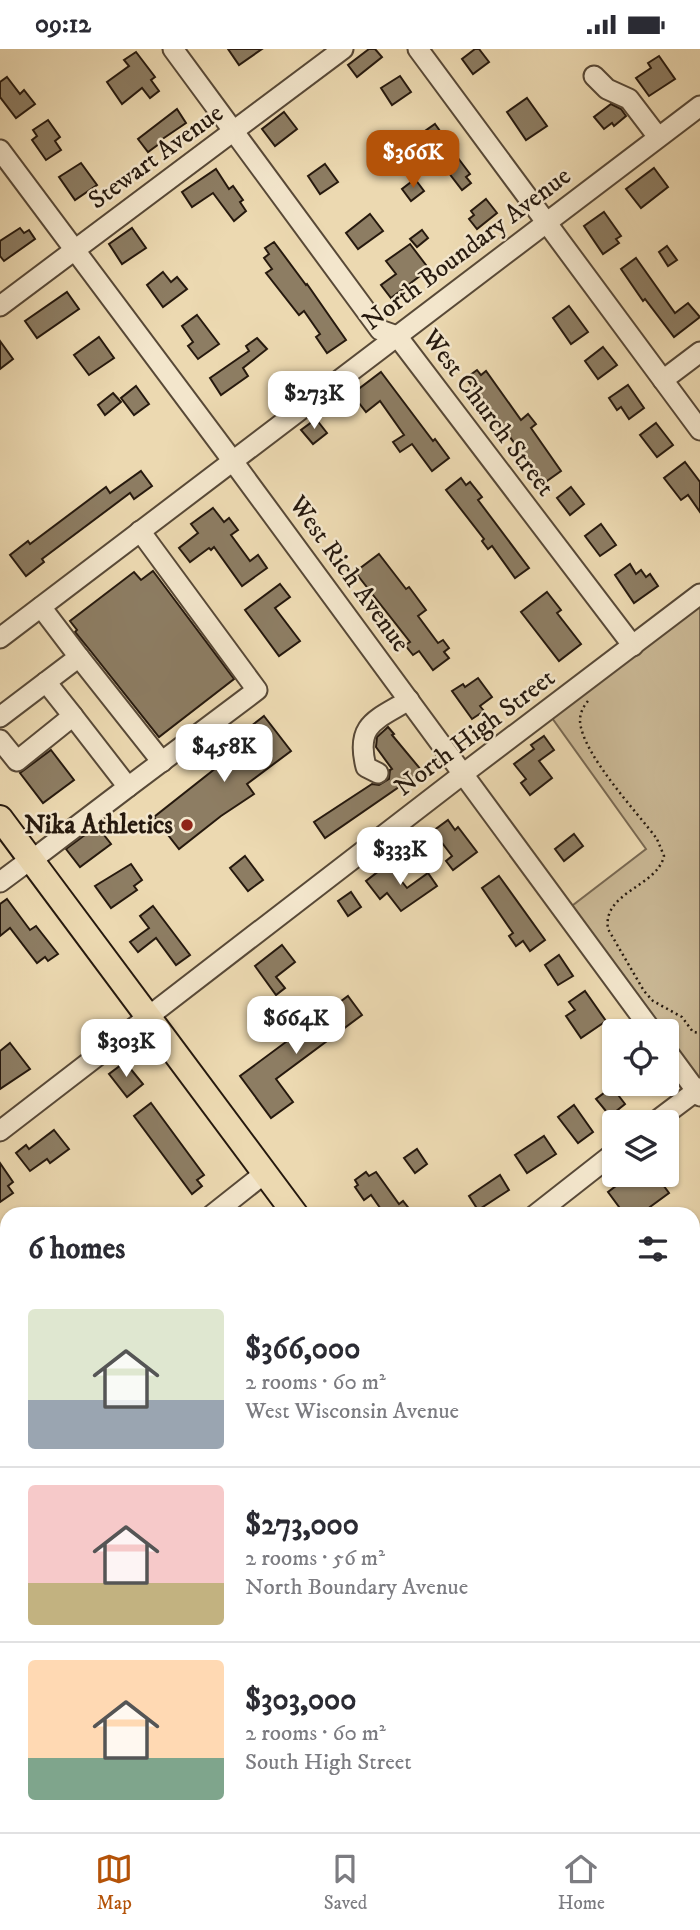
<!DOCTYPE html>
<meta charset="utf-8">
<style>
body{margin:0;font-family:"IM FELL DW Pica",serif;background:#f2f2f3;color:#2b2b33;height:100vh;display:flex;flex-direction:column;font-size:26px;white-space:nowrap}
*{box-sizing:border-box;margin:0}
p{font-size:23px;color:#7c7c81}
.icon{flex:none;width:38px;height:38px;fill:none;stroke:currentColor;stroke-width:2;stroke-linecap:round;stroke-linejoin:round}
.map{position:relative;flex:1;overflow:hidden}
.sheet{position:absolute;left:0px;top:1158px;width:700px;height:625px;display:flex;flex-direction:column;background:#fff;border-radius:21px 21px 0 0;box-shadow:0 2px 5px #0004}
.sheet>*{flex:none}
.controls{position:absolute;left:602px;top:970px;display:grid;gap:14px}
.controls a{display:grid;place-items:center;width:77px;height:77px;border-radius:7px;background:#fff;box-shadow:0 2px 5px #0004;font-size:35px}
.price{position:absolute;translate:-50% -60px;padding:0 16px;border-radius:14px;background:#fff;color:#222;font-size:23px;line-height:46px;filter:drop-shadow(0 2px 4px #0008)}
.price::after{content:'';position:absolute;left:50%;top:42px;width:21px;height:16px;margin-left:-10px;background:inherit;clip-path:polygon(0 0,100% 0,50% 100%)}
.price.current{background:#b45309;color:#fff}
ul{padding:0;list-style:none}
li{display:flex;align-items:center;gap:21px;height:175px;padding:0 28px}
li+li{border-top:2px solid #e1e1e2}
li span{display:grid;place-items:center;flex:none;width:196px;height:140px;border-radius:7px;color:#555}
li>.icon{margin-inline-start:auto}
span .icon{width:84px;height:84px;fill:#fffc;stroke-width:1}
li b{font-size:30px}
h2{display:flex;justify-content:space-between;align-items:center;height:84px;padding:0 28px;font-size:30px}
.status{display:flex;justify-content:space-between;align-items:center;height:49px;padding:0 35px;background:#fff;direction:ltr}
.status svg{height:19px;fill:currentColor}
.tabs{display:flex;justify-content:space-around;align-items:center;height:98px;border-top:2px solid #e1e1e2;background:#fff;font-size:19px;color:#7c7c81}
.tabs a{display:grid;justify-items:center;gap:4px}
.tabs .current{color:#b45309}
.map>svg:first-child{display:block}
.green{fill:#cab895;stroke:#786852;stroke-width:2}
.building{fill:#8d7d63;stroke:#26190e;stroke-width:2}
.lines{fill:none;stroke-linecap:round;stroke-linejoin:round}
.minor-casing{stroke:#584937;stroke-width:23}
.major-casing{stroke:#26190e;stroke-width:28}
.path{stroke:#26190e;stroke-width:2.5;stroke-dasharray:2 3.5;stroke-linecap:butt}
.minor{stroke:#f3e6cc;stroke-width:19}
.major{stroke:#ecd9b1;stroke-width:24}
.poi-dot{fill:#8f2418;stroke:#f3e6cc;stroke-width:2.5}
.labels{text-anchor:middle;dominant-baseline:central;stroke-width:5;stroke-linejoin:round;paint-order:stroke}
.street-label{font-size:26px;fill:#26190e;stroke:#f3e6cc}
.poi-label{font-size:26px;font-weight:bold;fill:#26190e;stroke:#f3e6cc;text-anchor:end}
</style>
<div class="status"><b>09:12</b><svg viewBox="0 0 49 12"><path d="M0 12V9h3v3zM5 12V6h3v6zM10 12V3h3v9zM15 12V0h3v12zM26 1h20v11H26zM47 4h2v5h-2z"/></svg></div>
<div class="map">
<svg width="700" height="1783" viewBox="0 0 700 1783">
<rect width="100%" height="100%" fill="#ecd9b1"/>
<filter id="stains"><feTurbulence type="fractalNoise" baseFrequency=".00286" numOctaves="4"/><feColorMatrix values="0 0 0 0 .2 0 0 0 0 .09 0 0 0 0 .02 0 0 0 .5 -.17"/></filter>
<radialGradient id="worn" r=".72"><stop offset=".6" stop-color="#630" stop-opacity="0"/><stop offset="1" stop-color="#630" stop-opacity=".3"/></radialGradient>
<polygon class="green" points="700,545 700,1039 667,1002 667,982 652,982 564,863 646,800 547,662"/>
<g class="building">
<polygon points="228,0 262,0 239,16"/>
<polygon points="369,0 375,0 382,8 357,28 348,16"/>
<polygon points="475,0 479,0 489,13 473,25 462,10"/>
<polygon points="136,3 155,28 151,31 159,42 150,49 142,39 122,55 107,33 129,17 124,11"/>
<polygon points="659,7 675,30 649,47 636,29 651,19 648,14"/>
<polygon points="400,27 411,43 392,56 381,39"/>
<polygon points="7,28 20,45 24,41 35,55 16,69 0,48 0,33"/>
<polygon points="527,49 547,77 526,91 507,63"/>
<polygon points="611,55 621,60 626,67 614,77 612,74 604,80 594,68"/>
<polygon points="177,60 186,74 158,93 159,95 148,103 138,90"/>
<polygon points="284,63 297,80 275,97 262,80"/>
<polygon points="48,71 60,88 55,92 61,101 46,111 32,91 37,87 33,81"/>
<polygon points="435,75 445,89 425,103 415,89"/>
<polygon points="458,109 470,125 466,128 471,134 462,141 445,119"/>
<polygon points="81,114 97,136 75,151 59,128"/>
<polygon points="325,115 338,133 320,145 308,127"/>
<polygon points="654,119 668,138 641,159 626,140"/>
<polygon points="216,120 229,140 233,137 243,151 240,153 246,162 234,172 213,144 192,158 182,143"/>
<polygon points="415,130 424,142 411,152 402,140"/>
<polygon points="486,150 497,164 477,180 469,170 474,166 471,162"/>
<polygon points="604,163 621,187 616,190 619,194 603,205 584,177"/>
<polygon points="370,165 383,182 358,200 346,184"/>
<polygon points="20,179 24,184 29,181 35,190 4,212 0,207 0,192"/>
<polygon points="132,179 146,199 122,215 109,195"/>
<polygon points="422,181 428,189 417,198 410,190"/>
<polygon points="274,193 306,236 307,235 346,291 327,304 316,288 320,285 304,262 299,266 266,224 272,220 264,209 269,205 265,199"/>
<polygon points="410,195 429,220 391,249 381,236 396,225 386,212"/>
<polygon points="667,197 677,211 668,217 659,203"/>
<polygon points="636,209 675,264 688,254 700,268 674,288 645,250 643,252 621,220"/>
<polygon points="163,223 171,233 177,228 187,240 163,258 147,236"/>
<polygon points="67,243 79,260 37,289 25,272"/>
<polygon points="569,257 588,283 571,295 553,269"/>
<polygon points="197,266 219,295 198,310 188,297 193,293 182,277"/>
<polygon points="99,288 114,309 89,326 74,306"/>
<polygon points="257,289 267,300 243,319 248,327 221,346 210,329 249,302 246,297"/>
<polygon points="0,292 13,310 0,320"/>
<polygon points="603,298 617,316 598,330 585,312"/>
<polygon points="477,321 481,326 486,322 521,371 528,365 536,375 531,379 561,422 544,434 466,329"/>
<polygon points="381,323 433,392 435,390 449,409 432,422 412,395 400,403 393,393 404,386 380,352 366,363 352,345"/>
<polygon points="628,336 644,359 629,370 621,358 617,361 609,349"/>
<polygon points="136,337 149,355 134,366 121,349"/>
<polygon points="113,344 121,353 105,366 98,356"/>
<polygon points="316,370 327,384 313,395 301,381"/>
<polygon points="656,374 673,396 657,408 640,386"/>
<polygon points="685,413 700,433 700,463 688,446 681,451 664,429"/>
<polygon points="141,422 152,437 134,450 130,444 42,510 44,513 26,527 10,506 28,492 30,495 106,438 110,444"/>
<polygon points="461,429 466,436 470,433 482,448 478,451 529,519 515,529 492,497 488,500 482,492 484,490 446,441"/>
<polygon points="571,438 584,455 570,466 557,449"/>
<polygon points="213,459 224,473 229,469 238,481 231,486 250,512 258,506 267,519 242,537 214,498 211,501 209,499 190,513 179,499 198,484 191,475"/>
<polygon points="601,475 616,496 600,507 585,487"/>
<polygon points="379,505 406,540 409,538 426,561 418,567 438,594 443,591 449,599 444,603 449,609 433,621 419,602 413,606 405,596 410,593 355,523"/>
<polygon points="630,515 636,525 641,521 646,528 650,525 658,537 634,554 615,526"/>
<polygon points="153,522 234,630 159,688 89,600 75,583 77,581 70,572 134,523 141,531"/>
<polygon points="280,535 290,548 275,559 300,592 279,607 245,561"/>
<polygon points="547,543 561,561 557,564 581,595 559,612 521,563"/>
<polygon points="478,629 492,648 480,657 484,662 472,670 452,642 463,635 465,638"/>
<polygon points="264,667 291,702 247,735 254,745 221,767 179,800 154,768 240,700 233,691"/>
<polygon points="388,678 394,685 392,686 422,722 325,789 314,773 372,735 379,736 389,730 390,721 392,720 376,698 377,688"/>
<polygon points="544,687 554,701 539,712 552,729 530,746 521,734 526,730 514,715 534,700 531,696"/>
<polygon points="51,701 74,731 43,754 20,724"/>
<polygon points="448,771 455,781 458,778 477,803 453,821 446,812 452,807 433,782"/>
<polygon points="97,777 111,795 80,818 66,800"/>
<polygon points="574,785 583,797 564,812 555,800"/>
<polygon points="245,807 263,831 248,842 230,819"/>
<polygon points="131,815 142,831 134,837 137,841 111,859 95,837"/>
<polygon points="388,815 407,839 428,824 437,837 401,862 387,844 380,850 366,832"/>
<polygon points="499,827 545,891 530,902 523,892 516,897 509,887 513,884 482,839"/>
<polygon points="351,843 361,858 348,867 338,852"/>
<polygon points="7,850 30,881 36,877 58,905 48,912 45,908 37,914 10,879 0,887 0,855"/>
<polygon points="153,857 190,906 176,916 156,889 138,903 130,893 149,879 140,867"/>
<polygon points="282,896 295,913 276,928 285,939 276,946 255,917"/>
<polygon points="559,906 573,927 558,936 545,916"/>
<polygon points="585,942 606,972 581,989 566,967 575,961 569,953"/>
<polygon points="348,947 362,966 276,1030 293,1053 271,1069 240,1027"/>
<polygon points="10,994 30,1020 0,1040 0,1002"/>
<polygon points="125,1013 143,1035 127,1048 109,1025"/>
<polygon points="612,1038 625,1055 610,1067 596,1050"/>
<polygon points="151,1054 204,1126 197,1131 202,1137 192,1145 134,1067"/>
<polygon points="574,1056 593,1083 578,1094 558,1068"/>
<polygon points="54,1081 69,1100 50,1114 47,1110 30,1122 16,1104 26,1096 29,1100"/>
<polygon points="544,1087 556,1105 527,1124 515,1106"/>
<polygon points="417,1100 427,1115 415,1124 404,1109"/>
<polygon points="0,1114 13,1133 8,1137 13,1144 0,1153"/>
<polygon points="366,1123 369,1127 376,1123 399,1155 403,1152 414,1166 385,1166 371,1146 364,1151 355,1138 358,1136 355,1131"/>
<polygon points="632,1125 655,1125 669,1144 650,1158 656,1166 625,1166 608,1143"/>
<polygon points="500,1126 509,1141 478,1161 469,1147"/>
</g>
<g class="lines">
<g class="minor-casing">
<g id="minor">
<polyline points="173,0 380,281 397,287 633,597"/>
<polyline points="418,0 700,381"/>
<polyline points="594,27 607,40 629,50 658,88"/>
<polyline points="0,101 232,411 652,982"/>
<polyline points="0,257 343,0"/>
<polyline points="663,331 700,303"/>
<polyline points="41,558 79,608"/>
<polyline points="0,589 700,57"/>
<polyline points="46,633 73,667"/>
<polyline points="0,668 79,608 162,713"/>
<polyline points="0,691 17,712 73,667 128,738 257,641 140,482"/>
<path d="M 378,724 L 366,718 C 355,675 376,671 409,651"/>
<polyline points="32,811 128,738"/>
<polyline points="0,833 31,810"/>
<polyline points="667,1002 700,1047"/>
<polyline points="655,1073 700,1039"/>
<polyline points="0,1082 463,725 700,545"/>
<polyline points="212,1166 265,1124"/>
<polyline points="535,1166 614,1104"/>
<polyline points="0,1331 7,1326"/>
<polyline points="693,1334 700,1344"/>
<polyline points="0,1413 7,1422"/>
<polyline points="693,1545 700,1539"/>
<polyline points="0,1579 7,1574"/>
<polyline points="693,1638 697,1643 693,1648"/>
<polyline points="268,1776 273,1783"/>
<polyline points="56,1783 64,1776"/>
<polyline points="382,1783 391,1776"/>
</g>
</g>
<g class="major-casing">
<g id="major">
<polyline points="0,769 296,1166"/>
<polyline points="693,1702 700,1711"/>
</g>
</g>
<path class="path" d="M 588,652 C 583,658 580,664 580,672 C 582,705 637,763 657,790 L 664,807 C 657,838 602,843 608,880 L 644,942 L 653,952 L 682,968 L 693,983 L 700,984"/>
<use href="#minor" class="minor"/>
<use href="#major" class="major"/>
</g>
<circle class="poi-dot" cx="187" cy="776" r="7"/>
<g class="labels">
<g class="street-label">
<text transform="translate(156 108) rotate(-36)">Stewart Avenue</text>
<text transform="translate(467 200) rotate(-37)">North Boundary Avenue</text>
<text transform="translate(488 364) rotate(53)">West Church Street</text>
<text transform="translate(349 525) rotate(54)">West Rich Avenue</text>
<text transform="translate(475 684) rotate(-37)">North High Street</text>
</g>
<g class="poi-label">
<text x="173" y="776">Nika Athletics</text>
</g>
</g>
<rect width="100%" height="100%" filter="url(#stains)"/>
<rect width="100%" height="100%" fill="url(#worn)"/>
</svg>
<div class="controls">
<a><svg class="icon" aria-label="locate" viewBox="0 0 24 24"><circle cx="12" cy="12" r="6"/><path d="M12 2v4M12 18v4M2 12h4M18 12h4"/></svg></a>
<a><svg class="icon" aria-label="layers" viewBox="0 0 24 24"><path d="M12 4l9 5-9 5-9-5zM3 14l9 5 9-5"/></svg></a>
</div>
<b class="price current" style="left:413px;top:141px">$366K</b>
<b class="price" style="left:314px;top:382px">$273K</b>
<b class="price" style="left:224px;top:735px">$458K</b>
<b class="price" style="left:400px;top:838px">$333K</b>
<b class="price" style="left:296px;top:1007px">$664K</b>
<b class="price" style="left:126px;top:1030px">$303K</b>
<section class="sheet">
<h2>6 homes<svg class="icon" aria-label="filters" viewBox="0 0 24 24"><path d="M4 7h16M4 17h16"/><circle cx="9" cy="7" r="2"/><circle cx="15" cy="17" r="2"/></svg></h2>
<ul>
<li><span style="background:linear-gradient(#dfe7d0 65%,#9aa5b1 0)"><svg class="icon" aria-label="home" viewBox="0 0 24 24"><path d="M3 11l9-7 9 7M6 9v11h12V9"/></svg></span><div><b>$366,000</b><p>2 rooms · 60 m²</p><p>West Wisconsin Avenue</p></div></li>
<li><span style="background:linear-gradient(#f6c9c9 70%,#c2b280 0)"><svg class="icon" aria-label="home" viewBox="0 0 24 24"><path d="M3 11l9-7 9 7M6 9v11h12V9"/></svg></span><div><b>$273,000</b><p>2 rooms · 56 m²</p><p>North Boundary Avenue</p></div></li>
<li><span style="background:linear-gradient(#ffd9b3 70%,#7fa58c 0)"><svg class="icon" aria-label="home" viewBox="0 0 24 24"><path d="M3 11l9-7 9 7M6 9v11h12V9"/></svg></span><div><b>$303,000</b><p>2 rooms · 60 m²</p><p>South High Street</p></div></li>
</ul>
</section>
</div>
<nav class="tabs">
<a class="current"><svg class="icon" aria-label="map" viewBox="0 0 24 24"><path d="M3 6l6-2 6 2 6-2v14l-6 2-6-2-6 2zM9 4v14M15 6v14"/></svg>Map</a>
<a><svg class="icon" aria-label="saved" viewBox="0 0 24 24"><path d="M7 4h10v16l-5-4-5 4z"/></svg>Saved</a>
<a><svg class="icon" aria-label="home" viewBox="0 0 24 24"><path d="M3 11l9-7 9 7M6 9v11h12V9"/></svg>Home</a>
</nav>
